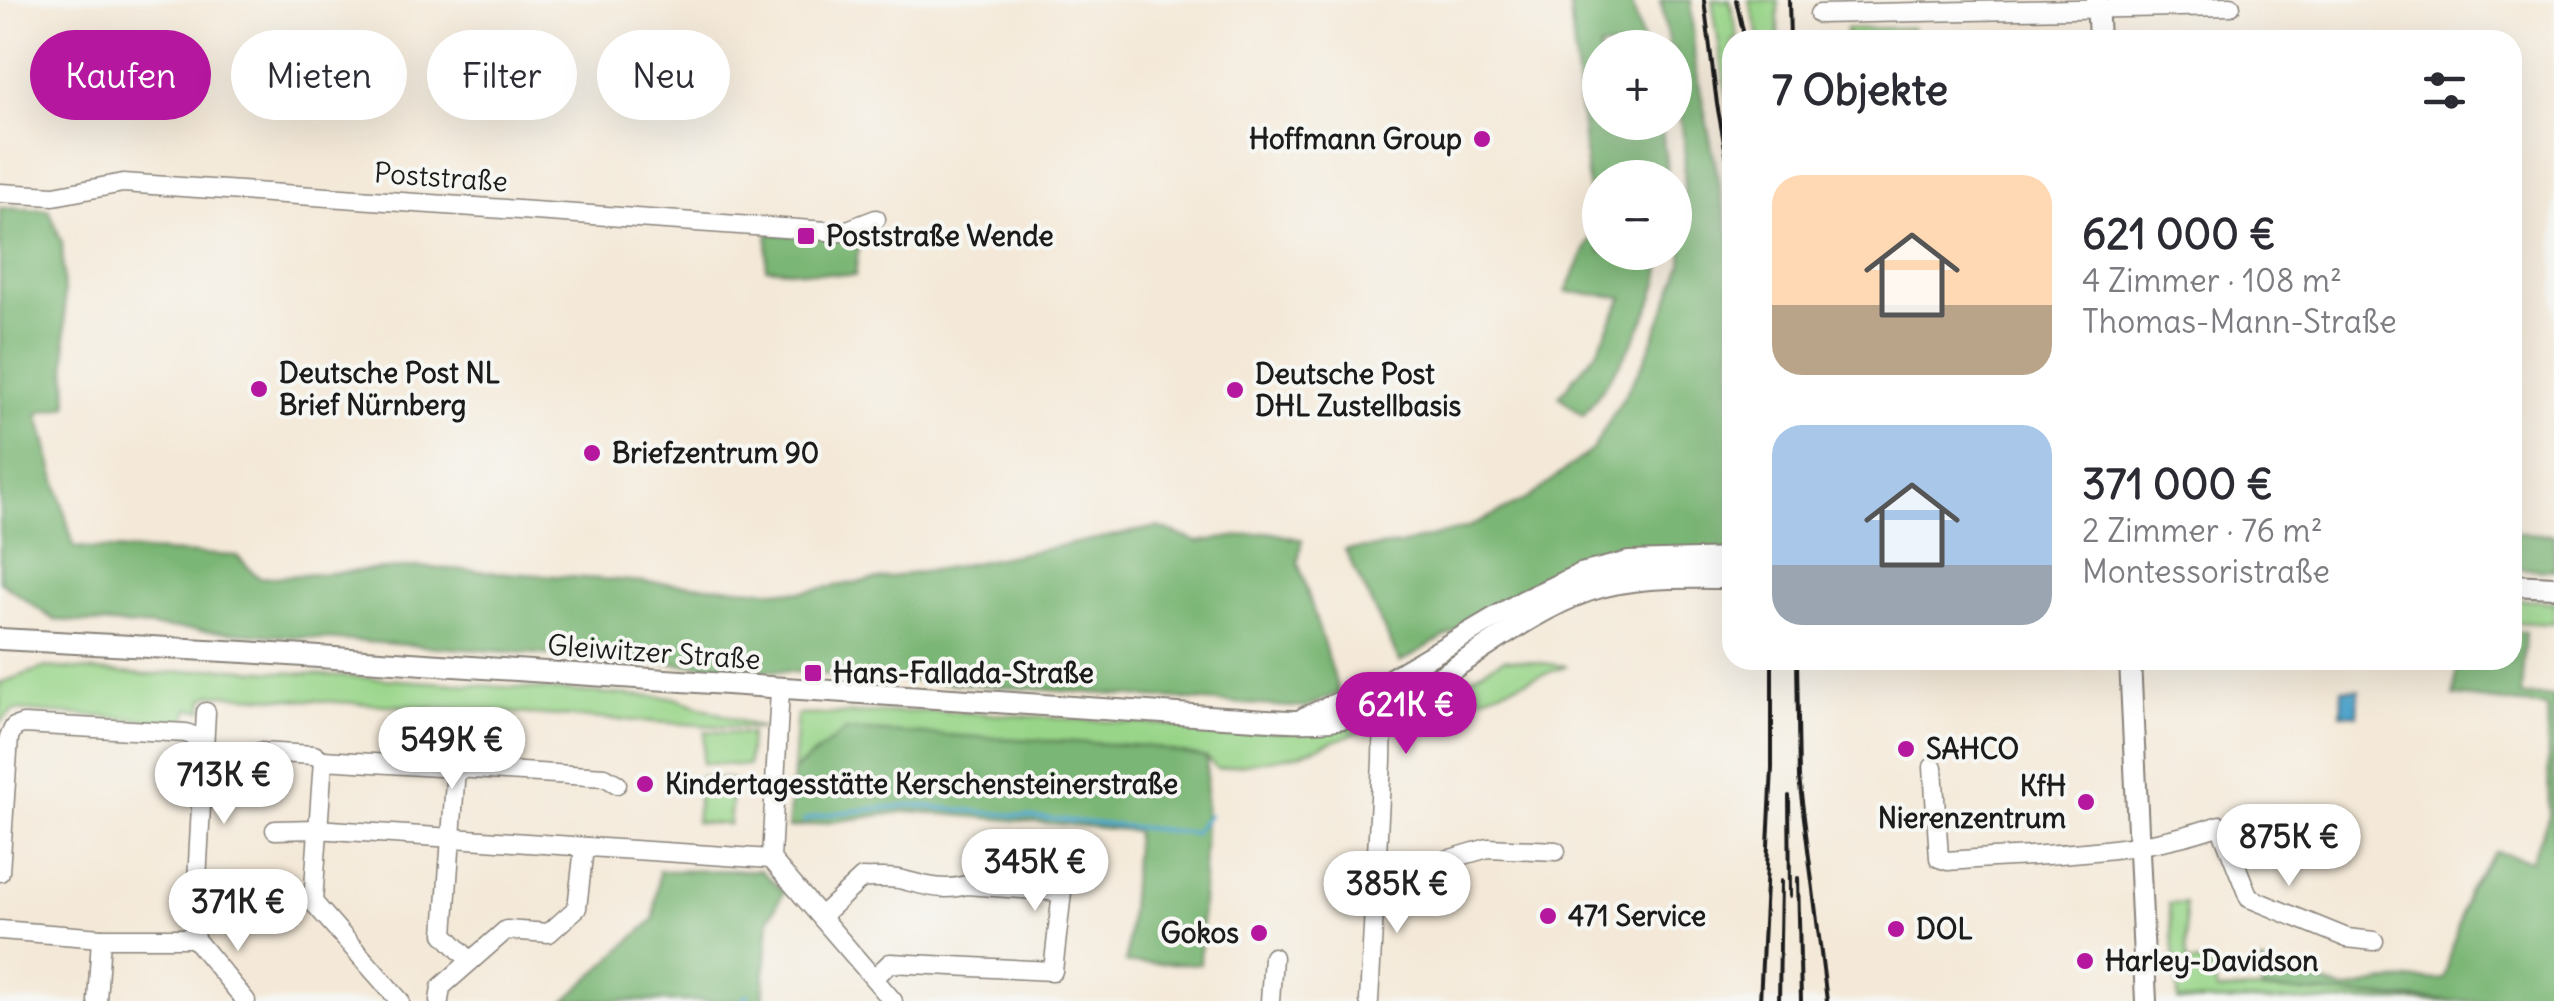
<!DOCTYPE html>
<html lang="de">
<meta charset="utf-8">
<style>
body{margin:0;font-family:Delius,sans-serif;background:#f2f2f3;color:#2b2b33;height:100vh;display:flex;flex-direction:column;font-size:38px;white-space:nowrap}
*{box-sizing:border-box;margin:0}
p{font-size:32px;color:#7c7c81}
.icon{flex:none;width:55px;height:55px;fill:none;stroke:currentColor;stroke-width:2;stroke-linecap:round;stroke-linejoin:round}
.map{position:relative;flex:1;overflow:hidden}
.side{position:absolute;left:1722px;top:30px;width:800px;height:640px;display:flex;flex-direction:column;background:#fff;border-radius:30px;box-shadow:0 10px 40px #0002}
.side>*{flex:none}
.banner{position:absolute;left:30px;top:30px;width:950px;height:90px;display:flex;gap:20px}
.fabs{position:absolute;left:1582px;top:30px;display:grid;gap:20px}
.fabs a{display:grid;place-items:center;width:110px;height:110px;border-radius:50%;background:#fff;box-shadow:0 10px 40px #0002;font-size:50px}
.price{position:absolute;translate:-50% -85px;padding:0 22px;border-radius:35px;background:#fff;color:#222;font-size:32px;line-height:65px;filter:drop-shadow(0 2px 5px #0008)}
.price::after{content:'';position:absolute;left:50%;top:60px;width:30px;height:22px;margin-left:-15px;background:inherit;clip-path:polygon(0 0,100% 0,50% 100%)}
.price.current{background:#b5179e;color:#fff}
ul{padding:0;list-style:none}
li{display:flex;align-items:center;gap:30px;height:250px;padding:0 50px}
li span{display:grid;place-items:center;flex:none;width:280px;height:200px;border-radius:30px;color:#555}
li>.icon{margin-inline-start:auto}
span .icon{width:120px;height:120px;fill:#fffc;stroke-width:1}
li b{font-size:42px}
h2{display:flex;justify-content:space-between;align-items:center;height:120px;padding:0 50px;font-size:42px}
.tag{padding:0 35px;border-radius:45px;background:#fff;box-shadow:0 10px 40px #0002;font-size:35px;line-height:90px}
.tag.current{background:#b5179e;color:#fff}
.map>svg:first-child{display:block}
.green{fill:#99d589;stroke:#5a7852;stroke-width:2.5}
.forest{fill:#7ab675;stroke:#4b6948;stroke-width:2.5}
.water{fill:#50a4cb;stroke:#366074;stroke-width:2.5}
.lines{fill:none;stroke-linecap:round;stroke-linejoin:round}
.stream{stroke:#50a4cb;stroke-width:4}
.minor-casing{stroke:#88827a;stroke-width:21}
.major-casing{stroke:#88827a;stroke-width:24}
.minor{stroke:#fff;stroke-width:18}
.major{stroke:#fff;stroke-width:20}
.rail{stroke:#1c1c1c;stroke-width:4}
.poi-dot{fill:#b5179e;stroke:#f6f6f2;stroke-width:4}
.labels{text-anchor:middle;dominant-baseline:central;stroke-width:8;stroke-linejoin:round;paint-order:stroke}
.poi-label{font-size:28px;font-weight:bold;fill:#1c1c1c;stroke:#f6f6f2;text-anchor:start}
.street-label{font-size:28px;fill:#1c1c1c;stroke:#f6f6f2}
</style>
<div class="map">
<svg width="2554" height="1001" viewBox="0 0 2554 1001">
<rect width="100%" height="100%" fill="#f6f6f2"/>
<filter id="ink" filterUnits="userSpaceOnUse"><feTurbulence type="fractalNoise" baseFrequency=".01" numOctaves="2"/><feDisplacementMap in="SourceGraphic" scale="20" xChannelSelector="R" yChannelSelector="G"/><feConvolveMatrix kernelMatrix="1 2 1 2 8 2 1 2 1" color-interpolation-filters="sRGB"/></filter>
<filter id="wash" filterUnits="userSpaceOnUse"><feTurbulence type="fractalNoise" baseFrequency=".0048" numOctaves="4" result="noise"/><feDisplacementMap in="SourceGraphic" scale="40" xChannelSelector="R" yChannelSelector="G"/><feGaussianBlur stdDeviation="2.25" result="paint"/><feColorMatrix in="noise" values="0 0 0 0 0 0 0 0 0 0 0 0 0 0 0 0 0 1.4 0 .05"/><feComposite in="paint" operator="in"/></filter>
<g filter="url(#wash)">
<rect width="100%" height="100%" fill="#f4e9d8"/>
<g class="green">
<polygon points="1712,0 1730,0 1738,40 1732,40 1732,128"/>
<polygon points="1749,0 1778,0 1778,40 1760,40"/>
<polygon points="1912,28 1912,40 1846,40 1846,29"/>
<polygon points="2513,599 2554,602 2554,624 2513,622"/>
<polygon points="1504,659 1567,666 1409,723 1415,708"/>
<polygon points="46,667 146,675 218,668 675,698 763,729 212,694 204,699 203,710 188,709 186,723 14,710 0,723 0,683"/>
<polygon points="941,711 1284,732 1358,722 1364,730 1297,755 1217,769 1207,758 846,730 793,771 797,715"/>
<polygon points="705,731 750,734 748,766 702,763"/>
<polygon points="700,777 733,780 729,825 696,822"/>
<polygon points="2185,903 2187,963 2211,962 2217,991 2262,990 2452,1001 2178,1001 2169,904"/>
</g>
<g class="forest">
<path d="M 1569,0 L 1631,0 L 1644,47 L 1600,48 L 1600,122 L 1661,123 L 1668,177 L 1600,178 L 1600,252 L 1663,253 C 1658,315 1618,367 1583,416 L 1559,396 L 1598,349 L 1623,297 L 1566,292 L 1593,233 Z"/>
<polygon points="1661,0 1691,0 1695,63 1732,247 1732,551 1622,556 1571,566 1400,662 1345,550 1400,545 1468,527 1529,498 1593,449 1645,360 1682,265 1685,146 1675,85 1675,48 1669,47"/>
<polygon points="0,208 49,210 62,243 68,406 38,413 74,547 237,556 259,578 417,567 800,592 957,566 1158,527 1198,542 1269,532 1302,540 1298,562 1339,693 1304,708 54,620 0,581"/>
<polygon points="768,233 860,238 855,276 766,268"/>
<polygon points="2512,532 2554,535 2554,570 2513,568"/>
<polygon points="2513,631 2525,632 2521,696 2554,696 2554,1001 2452,1001 2262,990 2261,963 2345,990 2396,980 2444,979 2467,891 2495,852 2531,860 2549,816 2547,707 2454,696 2457,660 2512,660"/>
<polygon points="846,730 1147,746 1207,758 1200,964 1126,963 1136,831 909,811 788,828 793,771"/>
<polygon points="760,870 784,892 769,919 763,1001 565,1001 654,919 659,871"/>
</g>
<polygon class="water" points="2342,689 2359,690 2357,715 2341,714"/>
<g class="lines">
<g class="stream">
<path d="M 804,821 C 832,810 878,810 910,805 L 1194,833 L 1208,815"/>
<polyline points="741,1001 748,995"/>
</g>
</g>
</g>
<g filter="url(#ink)">
<g class="lines">
<g class="minor-casing">
<g id="minor">
<polyline points="1819,14 2231,6"/>
<polyline points="0,193 54,196 123,183 842,232 876,219"/>
<polyline points="780,689 771,859 893,1001"/>
<polyline points="259,752 314,755 323,760"/>
<path d="M 1933,767 L 1939,858 L 1948,861 C 2039,854 2133,856 2220,825 L 2249,898 L 2347,938 L 2374,941"/>
<polyline points="456,768 444,934 470,961"/>
<polyline points="275,830 316,829 771,859"/>
<polyline points="1377,868 1402,873 1488,848 1556,851"/>
<polyline points="0,872 9,737 14,727 23,724 186,733 204,740"/>
<path d="M 821,916 L 862,878 C 874,879 891,876 903,880 C 923,885 944,892 966,885 L 1062,892 L 1053,971 L 890,963 L 874,978"/>
<polyline points="0,930 101,938 194,938"/>
<polyline points="194,938 206,712"/>
<polyline points="194,938 246,1001"/>
<polyline points="97,1001 101,938"/>
<polyline points="400,1001 313,902 323,760 605,777 617,784"/>
<polyline points="439,1001 441,987 506,930 549,933 577,908 584,848"/>
<polyline points="1270,1001 1273,957"/>
<polyline points="1369,1001 1382,761 1383,706 1378,686"/>
</g>
</g>
<g class="major-casing">
<g id="major">
<polyline points="2097,0 2099,40"/>
<polyline points="2512,585 2554,587"/>
<path d="M 0,639 L 244,652 L 1223,717 C 1262,719 1315,726 1352,716 C 1439,695 1504,621 1588,591 C 1635,575 1684,578 1732,578"/>
<polyline points="2130,660 2146,1001"/>
<polyline points="1304,718 1384,683 1523,601 1581,574 1629,562 1732,559"/>
</g>
</g>
<use href="#minor" class="minor"/>
<use href="#major" class="major"/>
<g class="rail">
<polyline points="1704,0 1717,104 1732,186"/>
<polyline points="1736,0 1745,40"/>
<polyline points="1789,0 1790,40"/>
<polyline points="1797,660 1799,778 1827,1001"/>
<polyline points="1789,796 1790,896"/>
<polyline points="1798,878 1801,1001"/>
<polyline points="1760,1001 1772,768 1772,660"/>
<polyline points="1779,1001 1781,881"/>
</g>
</g>
</g>
<g class="poi-dot">
<circle cx="1482" cy="139" r="10"/>
<rect x="796" y="226" width="20" height="20" rx="5"/>
<circle cx="259" cy="389" r="10"/>
<circle cx="1235" cy="390" r="10"/>
<circle cx="592" cy="453" r="10"/>
<rect x="803" y="663" width="20" height="20" rx="5"/>
<circle cx="1906" cy="749" r="10"/>
<circle cx="645" cy="784" r="10"/>
<circle cx="2086" cy="802" r="10"/>
<circle cx="1548" cy="916" r="10"/>
<circle cx="1896" cy="929" r="10"/>
<circle cx="1259" cy="933" r="10"/>
<circle cx="2085" cy="961" r="10"/>
</g>
<g class="labels">
<g class="poi-label">
<text x="1462" y="139" text-anchor="end">Hoffmann Group</text>
<text x="826" y="236">Poststraße Wende</text>
<text x="279" y="373">Deutsche Post NL<tspan x="279" dy="32">Brief Nürnberg</tspan></text>
<text x="1255" y="374">Deutsche Post<tspan x="1255" dy="32">DHL Zustellbasis</tspan></text>
<text x="612" y="453">Briefzentrum 90</text>
<text x="833" y="673">Hans-Fallada-Straße</text>
<text x="1926" y="749">SAHCO</text>
<text x="665" y="784">Kindertagesstätte Kerschensteinerstraße</text>
<text x="2066" y="786" text-anchor="end">KfH<tspan x="2066" dy="32">Nierenzentrum</tspan></text>
<text x="1568" y="916">471 Service</text>
<text x="1916" y="929">DOL</text>
<text x="1239" y="933" text-anchor="end">Gokos</text>
<text x="2105" y="961">Harley-Davidson</text>
</g>
<g class="street-label">
<text transform="translate(441 177) rotate(4)">Poststraße</text>
<text transform="translate(654 652) rotate(4)">Gleiwitzer Straße</text>
</g>
</g>
</svg>
<div class="fabs">
<a>+</a>
<a>−</a>
</div>
<b class="price current" style="left:1406px;top:757px">621K €</b>
<b class="price" style="left:452px;top:792px">549K €</b>
<b class="price" style="left:224px;top:827px">713K €</b>
<b class="price" style="left:2289px;top:889px">875K €</b>
<b class="price" style="left:1035px;top:914px">345K €</b>
<b class="price" style="left:1397px;top:936px">385K €</b>
<b class="price" style="left:238px;top:954px">371K €</b>
<div class="banner">
<a class="tag current">Kaufen</a>
<a class="tag">Mieten</a>
<a class="tag">Filter</a>
<a class="tag">Neu</a>
</div>
<section class="side">
<h2>7 Objekte<svg class="icon" aria-label="filters" viewBox="0 0 24 24"><path d="M4 7h16M4 17h16"/><circle cx="9" cy="7" r="2"/><circle cx="15" cy="17" r="2"/></svg></h2>
<ul>
<li><span style="background:linear-gradient(#ffd9b3 65%,#b9a48a 0)"><svg class="icon" aria-label="home" viewBox="0 0 24 24"><path d="M3 11l9-7 9 7M6 9v11h12V9"/></svg></span><div><b>621 000 €</b><p>4 Zimmer · 108 m²</p><p>Thomas-Mann-Straße</p></div></li>
<li><span style="background:linear-gradient(#a9c7e8 70%,#9aa5b1 0)"><svg class="icon" aria-label="home" viewBox="0 0 24 24"><path d="M3 11l9-7 9 7M6 9v11h12V9"/></svg></span><div><b>371 000 €</b><p>2 Zimmer · 76 m²</p><p>Montessoristraße</p></div></li>
</ul>
</section>
</div>
